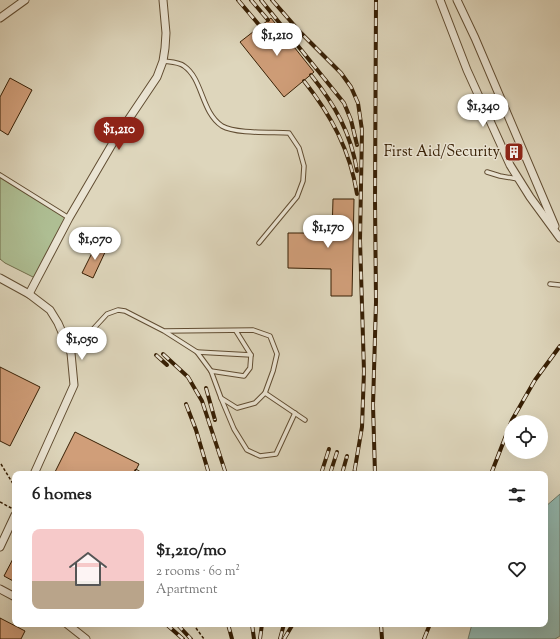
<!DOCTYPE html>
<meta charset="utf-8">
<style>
body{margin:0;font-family:"Sorts Mill Goudy",serif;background:#f6f6f6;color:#222;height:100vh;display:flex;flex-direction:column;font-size:15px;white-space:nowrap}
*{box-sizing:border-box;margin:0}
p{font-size:13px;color:#767676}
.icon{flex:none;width:22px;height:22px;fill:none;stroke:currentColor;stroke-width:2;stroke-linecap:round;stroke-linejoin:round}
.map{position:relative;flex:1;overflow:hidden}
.details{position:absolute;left:12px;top:471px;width:536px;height:156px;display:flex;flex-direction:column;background:#fff;border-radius:8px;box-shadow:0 4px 16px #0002}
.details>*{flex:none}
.buttons{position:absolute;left:504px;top:415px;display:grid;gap:8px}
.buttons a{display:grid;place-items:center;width:44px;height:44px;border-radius:50%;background:#fff;box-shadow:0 4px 16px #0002;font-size:20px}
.price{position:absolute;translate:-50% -34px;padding:0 9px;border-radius:14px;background:#fff;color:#222;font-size:13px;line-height:26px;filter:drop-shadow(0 1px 2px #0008)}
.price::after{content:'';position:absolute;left:50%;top:24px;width:12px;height:9px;margin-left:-6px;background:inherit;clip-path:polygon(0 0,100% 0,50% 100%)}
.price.current{background:#8f2418;color:#fff}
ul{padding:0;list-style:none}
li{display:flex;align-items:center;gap:12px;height:100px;padding:0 20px}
li span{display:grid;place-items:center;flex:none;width:112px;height:80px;border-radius:8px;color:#555}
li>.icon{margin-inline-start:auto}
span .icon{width:48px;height:48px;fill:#fffc;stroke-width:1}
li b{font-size:17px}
h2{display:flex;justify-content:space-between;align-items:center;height:48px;padding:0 20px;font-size:17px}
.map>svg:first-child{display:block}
.green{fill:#aebe93;stroke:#726e4c}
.water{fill:#93b9b0;stroke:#6e7b6b}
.building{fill:#d09e79;stroke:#371f04}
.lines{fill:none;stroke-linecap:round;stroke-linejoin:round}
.lane-casing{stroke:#614d32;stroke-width:5.5}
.street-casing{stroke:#614d32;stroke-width:9}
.path{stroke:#371f04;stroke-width:1.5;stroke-dasharray:3 2;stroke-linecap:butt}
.lane{stroke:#eae4d3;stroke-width:3.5}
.street{stroke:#eae4d3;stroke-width:7}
.rail-casing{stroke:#371f04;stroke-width:4}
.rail{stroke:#eae4d3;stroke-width:2.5;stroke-dasharray:8;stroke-linecap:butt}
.labels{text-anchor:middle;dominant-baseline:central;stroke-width:3;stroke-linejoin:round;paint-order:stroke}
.poi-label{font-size:15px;fill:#371f04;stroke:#eae4d3;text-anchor:end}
</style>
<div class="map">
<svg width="560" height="639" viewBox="0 0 560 639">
<rect width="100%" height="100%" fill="#ded6bc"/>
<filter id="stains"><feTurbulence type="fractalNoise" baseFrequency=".005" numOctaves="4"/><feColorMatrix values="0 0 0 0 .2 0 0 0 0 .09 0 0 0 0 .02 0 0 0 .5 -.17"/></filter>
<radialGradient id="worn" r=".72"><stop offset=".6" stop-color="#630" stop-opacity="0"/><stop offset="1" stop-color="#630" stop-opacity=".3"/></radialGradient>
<polygon class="green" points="0,176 68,218 37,279 5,263 0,259"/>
<polygon class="water" points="560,494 560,636 555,639 468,639 472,624 545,624 545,507"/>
<g class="building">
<polygon points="271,18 314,72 284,97 240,42"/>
<polygon points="10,78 32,90 8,135 0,130 0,97"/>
<polygon points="514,143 521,158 514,161 507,146"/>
<polygon points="333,199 354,199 352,296 331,296 331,269 288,268 288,233 332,233"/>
<polygon points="97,243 107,248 93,278 82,273"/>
<polygon points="0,367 40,387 10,446 0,441"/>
<polygon points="75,432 139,464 134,474 54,474"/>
<polygon points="15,555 15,582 4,576"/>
<polygon points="0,618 25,631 21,639 0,639"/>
</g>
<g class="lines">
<g class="lane-casing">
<g id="lane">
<path d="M 163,61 C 170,62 179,62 184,66 C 203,79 201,112 222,126 C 236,134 272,132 289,133 L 299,148 L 304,166 L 303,181 L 297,197 L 259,243"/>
<polyline points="487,172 500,176 518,179"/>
<polyline points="0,175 69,218"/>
<polyline points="550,284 560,285"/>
<polyline points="197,352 251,355"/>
<polyline points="71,353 107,314 118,310 125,311 164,331 197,352 211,371 221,398 237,408 255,403 265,393 273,371 277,354 270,336 253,330 164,331"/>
<polyline points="211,371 244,376 250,368 251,355 236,331"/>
<polyline points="265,393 305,420"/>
<polyline points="221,398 234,429 247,450 260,456 276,454 295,413"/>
</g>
</g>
<g class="street-casing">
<g id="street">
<polyline points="440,0 467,70 510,165 530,197 560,238"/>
<polyline points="457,0 475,38 555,226"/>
<polyline points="0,18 25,0"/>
<polyline points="0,278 29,294 50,310 58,323 71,353 74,385 34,474"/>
<polyline points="29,294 69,218 114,141 157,77 163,61 165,48 166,33 163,0"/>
<polyline points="0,547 15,515"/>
<polyline points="0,589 15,597"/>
<polyline points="67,624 86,639"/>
</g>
</g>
<g class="path">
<polyline points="1,464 15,487"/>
<polyline points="0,502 13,509"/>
<polyline points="193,624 204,639"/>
</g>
<use href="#lane" class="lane"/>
<use href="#street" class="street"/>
<g class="rail-casing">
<g id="rail">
<polyline points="238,0 260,26"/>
<polyline points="251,0 268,20"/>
<polyline points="261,0 344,103 351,120 357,145"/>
<polyline points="272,0 301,33 341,73 351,87 358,103 362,130 360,240 364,371 362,427 354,474"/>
<path d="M 311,75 C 335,105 351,133 357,171"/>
<path d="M 304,81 C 331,115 350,150 357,194"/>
<polyline points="163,354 188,377 202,401 226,474"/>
<polyline points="156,355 167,365"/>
<polyline points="206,388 215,420"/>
<polyline points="186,404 196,430 209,474"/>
<polyline points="136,471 141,474"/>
<polyline points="321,474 329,449"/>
<polyline points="330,474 337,452"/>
<polyline points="342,474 347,456"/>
<polyline points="375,474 373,405 376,302 375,201 376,0"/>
<polyline points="491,474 512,420 535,380 560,346"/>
<polyline points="166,624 183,639"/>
<polyline points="177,624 191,639"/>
<polyline points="228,624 232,639"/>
<polyline points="252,624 254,639"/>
<polyline points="381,624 382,639"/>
<polyline points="260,639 262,624"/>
<polyline points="280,639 284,624"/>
<polyline points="284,639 293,624"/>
<polyline points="424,639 430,624"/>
</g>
</g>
<use href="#rail" class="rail"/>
</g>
<defs>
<g id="building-square" transform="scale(1)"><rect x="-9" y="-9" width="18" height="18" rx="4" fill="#8f2418" stroke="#eae4d3"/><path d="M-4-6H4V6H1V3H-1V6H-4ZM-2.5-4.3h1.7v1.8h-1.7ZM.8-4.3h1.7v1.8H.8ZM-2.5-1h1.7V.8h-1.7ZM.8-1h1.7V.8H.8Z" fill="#fff"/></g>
</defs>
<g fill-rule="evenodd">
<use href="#building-square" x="514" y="152"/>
</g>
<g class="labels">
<g class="poi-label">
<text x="500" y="152">First Aid/Security</text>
</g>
</g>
<rect width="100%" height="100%" filter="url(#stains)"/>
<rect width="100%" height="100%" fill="url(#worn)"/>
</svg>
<div class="buttons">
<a><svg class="icon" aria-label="locate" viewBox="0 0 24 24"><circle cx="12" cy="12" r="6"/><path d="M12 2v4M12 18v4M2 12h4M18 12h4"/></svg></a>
</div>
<b class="price" style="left:277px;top:57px">$1,210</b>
<b class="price" style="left:483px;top:128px">$1,340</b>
<b class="price current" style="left:119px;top:151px">$1,210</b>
<b class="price" style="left:328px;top:249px">$1,170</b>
<b class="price" style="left:95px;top:261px">$1,070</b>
<b class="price" style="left:82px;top:361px">$1,050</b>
<section class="details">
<h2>6 homes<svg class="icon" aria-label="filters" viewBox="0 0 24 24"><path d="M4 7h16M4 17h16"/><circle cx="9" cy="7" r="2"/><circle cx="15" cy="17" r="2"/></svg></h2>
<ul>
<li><span style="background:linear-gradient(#f6c9c9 65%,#b9a48a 0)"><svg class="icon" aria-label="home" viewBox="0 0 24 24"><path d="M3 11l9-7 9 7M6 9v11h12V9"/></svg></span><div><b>$1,210/mo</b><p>2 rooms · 60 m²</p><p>Apartment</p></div><svg class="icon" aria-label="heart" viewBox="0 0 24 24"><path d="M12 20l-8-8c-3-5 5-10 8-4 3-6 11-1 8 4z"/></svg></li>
</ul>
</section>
</div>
